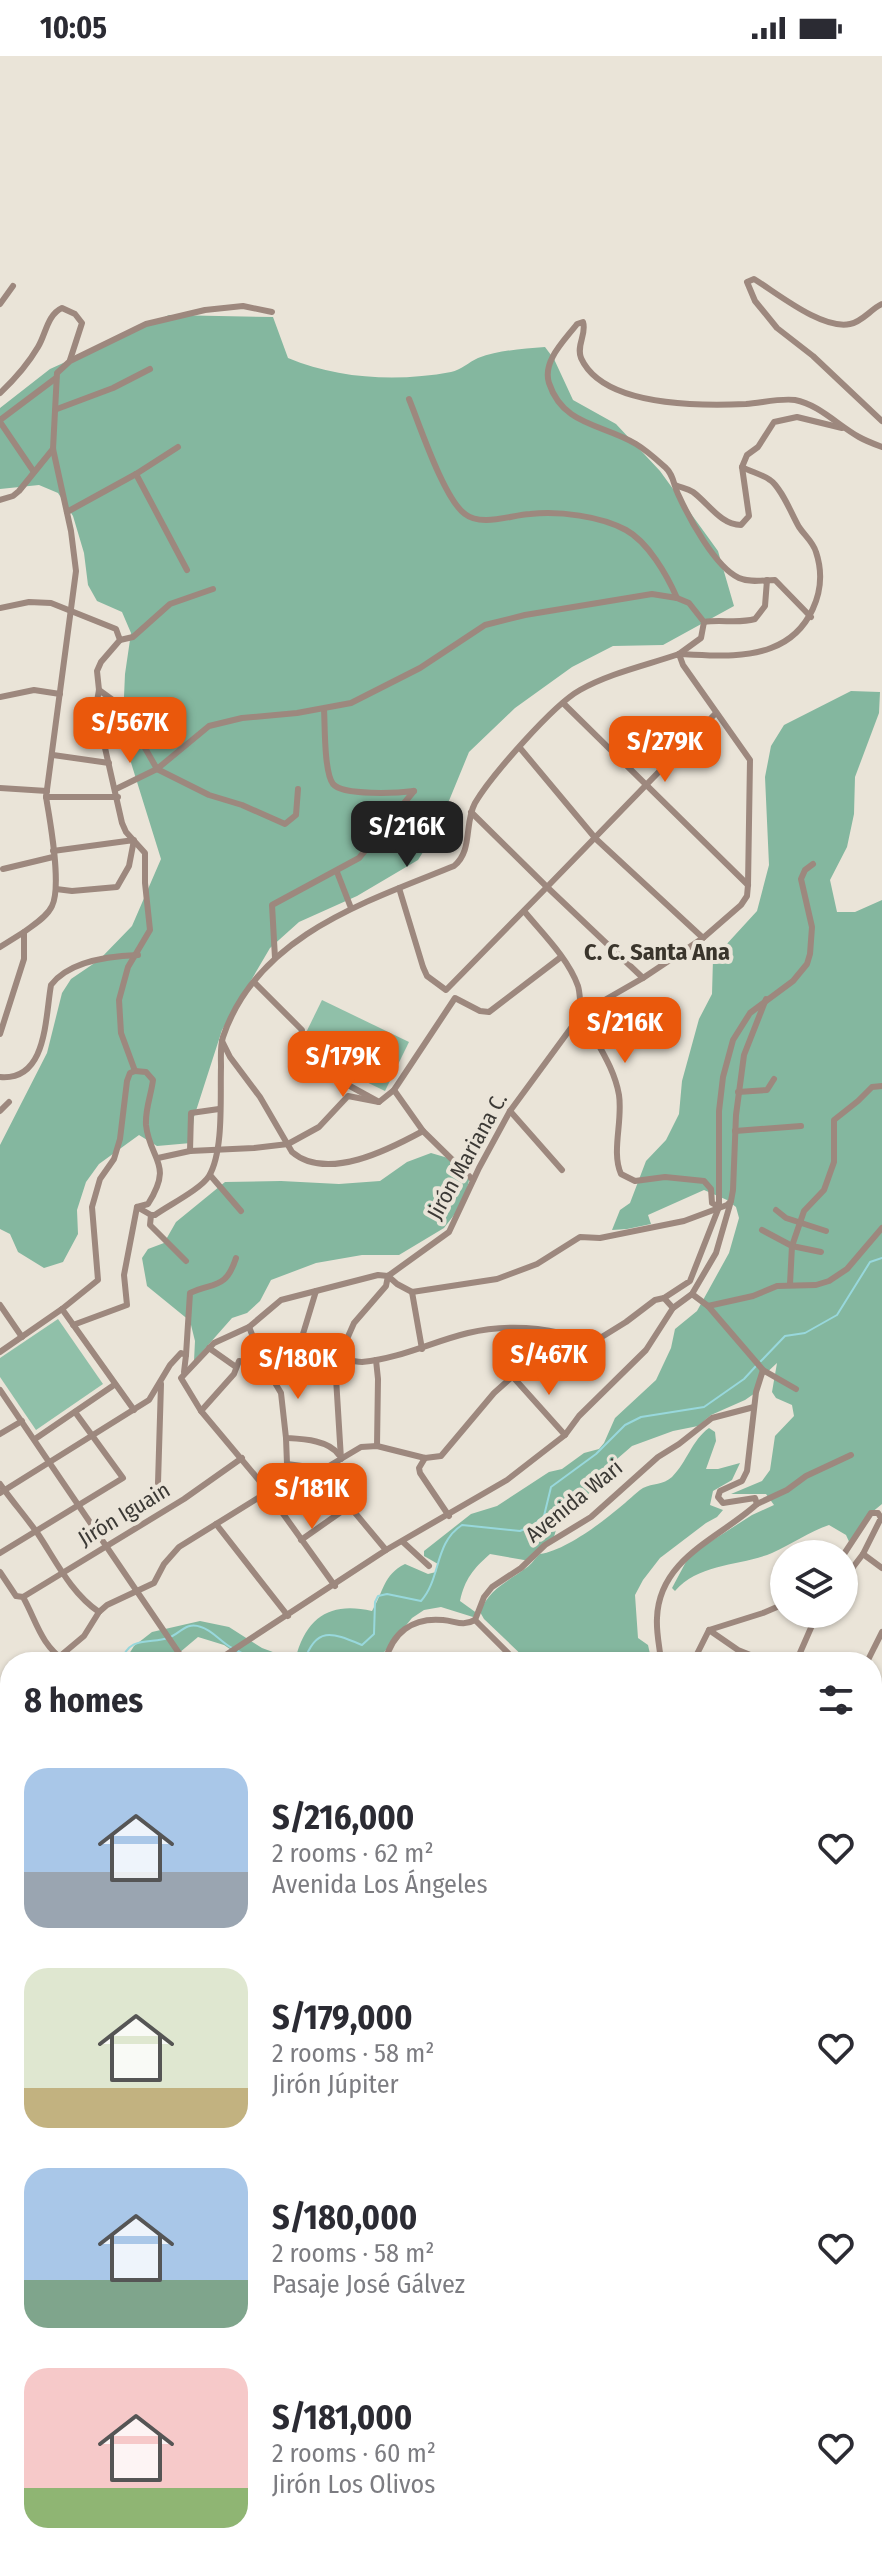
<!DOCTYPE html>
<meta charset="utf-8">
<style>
body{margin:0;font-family:"Fira Sans Condensed",sans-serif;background:#f7f7f7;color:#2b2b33;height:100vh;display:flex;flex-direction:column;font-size:30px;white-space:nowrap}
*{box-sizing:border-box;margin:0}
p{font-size:26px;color:#7c7c81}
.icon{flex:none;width:44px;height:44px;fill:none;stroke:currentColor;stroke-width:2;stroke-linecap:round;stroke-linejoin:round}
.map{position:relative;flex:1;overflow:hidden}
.details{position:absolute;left:0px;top:1596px;width:882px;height:912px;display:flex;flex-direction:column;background:#fff;border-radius:32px 32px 0 0;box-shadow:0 2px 6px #0004}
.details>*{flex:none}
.buttons{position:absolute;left:770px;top:1484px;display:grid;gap:16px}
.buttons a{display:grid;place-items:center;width:88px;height:88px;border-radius:50%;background:#fff;box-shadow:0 2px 6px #0004;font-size:40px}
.price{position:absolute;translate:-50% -68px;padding:0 18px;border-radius:16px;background:#ea580c;color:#fff;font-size:26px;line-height:52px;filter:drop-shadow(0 2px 4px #0008)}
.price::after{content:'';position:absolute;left:50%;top:48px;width:24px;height:18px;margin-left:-12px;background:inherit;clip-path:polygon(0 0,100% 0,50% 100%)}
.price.active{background:#222;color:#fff}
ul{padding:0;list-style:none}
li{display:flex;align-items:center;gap:24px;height:200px;padding:0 24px}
li span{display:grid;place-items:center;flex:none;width:224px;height:160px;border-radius:24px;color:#555}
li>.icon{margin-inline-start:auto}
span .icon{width:96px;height:96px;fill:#fffc;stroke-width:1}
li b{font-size:34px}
h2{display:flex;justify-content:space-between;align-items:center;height:96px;padding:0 24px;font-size:34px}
.status{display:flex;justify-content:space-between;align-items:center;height:56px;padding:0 40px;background:#fff;direction:ltr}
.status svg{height:22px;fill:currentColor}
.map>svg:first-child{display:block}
.green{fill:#90c0a9}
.forest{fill:#84b79f}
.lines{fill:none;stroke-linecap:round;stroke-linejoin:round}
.stream{stroke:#98d8dc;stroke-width:2}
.street{stroke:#9d887e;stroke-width:6}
.secondary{stroke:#795d4e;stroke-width:9}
.highway{stroke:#49240f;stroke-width:11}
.labels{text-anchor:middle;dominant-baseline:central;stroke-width:8;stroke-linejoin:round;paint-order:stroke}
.street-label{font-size:22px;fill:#3b3935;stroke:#eae4d8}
.neighbourhood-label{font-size:24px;font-weight:bold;fill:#3a352c;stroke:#eae4d8}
</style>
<div class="status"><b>10:05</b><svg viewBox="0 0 49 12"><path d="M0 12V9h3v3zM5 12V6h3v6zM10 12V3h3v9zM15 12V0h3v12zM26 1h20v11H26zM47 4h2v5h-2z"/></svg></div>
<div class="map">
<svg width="882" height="2508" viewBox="0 0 882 2508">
<rect width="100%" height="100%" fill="#eae4d8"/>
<g class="green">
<polygon points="322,944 409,986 385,1035 298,993"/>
<polygon points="58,1263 103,1328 36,1374 0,1321 0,1302"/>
</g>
<g class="forest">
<path d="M 169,259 L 273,261 L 288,302 C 338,323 398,326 451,316 C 461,314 469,306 478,302 C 499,294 522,293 545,291 L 554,303 L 573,344 L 616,368 L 660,415 L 718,495 L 734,550 L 663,589 L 613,590 L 572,611 L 515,652 L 469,696 L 437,774 L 418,804 L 357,840 L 299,866 L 270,892 L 222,974 L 194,1061 L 191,1087 L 157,1090 L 139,1079 L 99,1108 L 86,1126 L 77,1154 L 78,1178 L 63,1206 L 44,1212 L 18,1196 L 10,1178 L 0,1173 L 0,1089 L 47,997 L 62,937 L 71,923 L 99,904 L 132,870 L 161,803 L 128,697 L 123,663 L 125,618 L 131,577 L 122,556 L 97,545 L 88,529 L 84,497 L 73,460 L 58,437 L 39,429 L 0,433 L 0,352 L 50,313 Z"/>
<path d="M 851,635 L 880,636 L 879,657 L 855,721 L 854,758 L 847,791 L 830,824 L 837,856 L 855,856 L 882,844 L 882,1448 L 871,1457 L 851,1490 L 846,1479 L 829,1469 C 809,1476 792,1488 772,1497 C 741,1510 699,1507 675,1535 L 672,1532 L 688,1502 L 696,1495 L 752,1459 L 774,1449 L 766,1438 L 731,1438 L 762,1425 L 770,1414 L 775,1380 L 794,1360 L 792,1349 L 776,1342 L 772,1336 L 777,1307 L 762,1321 L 758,1335 L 745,1344 L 711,1359 L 698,1370 L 673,1375 L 632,1390 L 617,1403 L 616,1415 L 570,1453 L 557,1470 L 554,1481 L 530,1505 L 490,1498 C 473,1513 465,1523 460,1545 L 478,1558 L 473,1561 L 441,1551 L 424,1554 L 412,1562 L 381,1600 L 362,1606 L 249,1606 L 224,1589 L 198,1581 L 179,1597 L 155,1606 L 124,1606 L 134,1590 L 152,1576 L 200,1565 L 229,1571 L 262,1592 L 289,1602 L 297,1597 C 309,1558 334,1546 372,1555 C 384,1535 383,1519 405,1508 L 428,1518 L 436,1516 L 438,1508 L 424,1500 L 424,1495 L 471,1458 L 497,1450 L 549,1416 L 562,1413 L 584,1397 L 599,1393 L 604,1387 L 615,1362 L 656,1324 L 671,1292 L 675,1273 L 697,1255 L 729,1197 L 739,1162 L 736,1151 L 727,1144 L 704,1134 L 648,1159 L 651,1168 L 627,1173 L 612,1174 L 620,1154 L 630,1147 L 646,1105 L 666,1084 L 679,1058 L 682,1025 L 699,963 L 712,938 L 713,903 L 757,855 L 769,809 L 765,721 L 771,690 L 784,669 Z"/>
<polygon points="431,1097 448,1102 470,1120 464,1146 444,1172 399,1199 362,1199 316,1207 271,1224 260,1245 247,1257 232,1262 194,1305 195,1285 190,1265 147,1230 142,1202 148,1193 164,1187 176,1166 225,1126 281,1125 339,1128 380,1125 407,1106"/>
<path d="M 709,1372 L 715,1376 L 716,1385 L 706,1413 L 718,1413 L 740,1407 L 732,1424 L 713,1435 L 710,1449 L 723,1454 L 717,1461 L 706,1467 L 660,1502 L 643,1524 L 635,1539 L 638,1582 L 648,1589 L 650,1598 L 647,1606 L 529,1606 L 484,1563 L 480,1556 C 489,1533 507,1526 526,1512 C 532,1508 534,1503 540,1498 C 564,1495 600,1468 619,1452 C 627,1446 635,1437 643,1432 C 653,1427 663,1429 672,1421 C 687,1406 692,1384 709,1372 Z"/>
</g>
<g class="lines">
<g class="stream">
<polyline points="761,1305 785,1280 805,1277 837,1259 870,1206 882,1202"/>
<polyline points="238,1595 258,1606"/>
<path d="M 122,1606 C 127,1579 152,1588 168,1582 C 180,1578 186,1565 201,1571 C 212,1574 221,1586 232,1592"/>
<path d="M 304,1606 C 316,1569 333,1577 362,1589 L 374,1578 L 375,1546 L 378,1540 L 387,1538 L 421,1545 C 441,1523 434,1487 462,1469 L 520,1475 L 534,1469 L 544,1460 L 551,1431 L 596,1398 L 625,1369 L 641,1361 L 704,1351 L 744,1323 L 756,1310"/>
<polyline points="0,1657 10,1654"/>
</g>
<g class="street">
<polyline points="0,248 13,230"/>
<path d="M 882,248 C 871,253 862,266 850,268 C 822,274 777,237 754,223 L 747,226 L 755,245 L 777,272 L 813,300 L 882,365"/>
<path d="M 0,337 C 15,323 28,308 38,291 C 46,278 47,259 62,252 L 75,258 L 82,267 L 70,304"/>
<path d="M 409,343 C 420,370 444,443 465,458 C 481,471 511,459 530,458 C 560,455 600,460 626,474 C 648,486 667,519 677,542"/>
<polyline points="57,353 113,332 150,313"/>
<polyline points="0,364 56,322"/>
<polyline points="0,366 34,416"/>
<polyline points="136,418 187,514"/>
<path d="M 675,429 C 682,432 687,432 693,436 C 708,447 721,469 741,469 L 749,460 L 742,411 L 747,399 L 758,391 L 774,366 L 797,361 L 842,372"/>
<polyline points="0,444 13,440 19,435 53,393"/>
<polyline points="67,456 136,418 178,391"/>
<polyline points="0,552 29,546 51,547 116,573 120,584 101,606 97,615 99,634 95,656 97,671 105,692 122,767 126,776 145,797 145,827 150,874 128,911 119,944 121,977 135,1015"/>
<path d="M 811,561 L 775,524 C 764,524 750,527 739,522 C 715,511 689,462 678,438 C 673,428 674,419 665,411 C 656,403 646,394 636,388 C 603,368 563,370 549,327 C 542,305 565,284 577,268 L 583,266 C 587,278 576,289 581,302 C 603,351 701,350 746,348 C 761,347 780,342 795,344 C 818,348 839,370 859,381 C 866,385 874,388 882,391"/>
<path d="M 704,566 C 721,563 738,568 755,563 L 765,550 L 767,524"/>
<polyline points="120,584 133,581 170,548 213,533"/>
<path d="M 679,598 C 709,599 743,603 771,592 C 809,578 829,535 816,496 C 813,486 805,480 799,471 C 792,459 781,431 770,424 C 762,418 751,416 742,411"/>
<polyline points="99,634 121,650 157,713 209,739 242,749 285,768 296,759 298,733"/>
<polyline points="0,641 34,634 60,638"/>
<polyline points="563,647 748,829"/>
<path d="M 324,653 C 325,670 324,716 333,728 C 343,740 398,737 414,735"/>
<polyline points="520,692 596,783 703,882"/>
<polyline points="53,699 109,707"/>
<polyline points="0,732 47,735"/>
<polyline points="116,733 157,713 209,670 242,662 297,657 351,647 420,612 485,569 525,559 652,538 677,542 689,547 704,566 701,582 679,598"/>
<polyline points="46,741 118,741"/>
<polyline points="471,756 547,831 716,657"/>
<polyline points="53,795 134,784 129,810 117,831 72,835 56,833"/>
<polyline points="3,813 53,801"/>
<polyline points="337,816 351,852"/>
<polyline points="399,832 423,911 427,920 446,934 547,831 643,922"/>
<path d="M 524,855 C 542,877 568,902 578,930 C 581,940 579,951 583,960 C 596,987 614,1010 619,1039 C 623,1065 611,1096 621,1118 L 635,1125 L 665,1121 L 704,1125 L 711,1133 L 712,1147 L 719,1151"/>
<polyline points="0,891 24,876"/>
<polyline points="275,902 272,849 359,802 414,735"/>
<polyline points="254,926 302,974 297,1001 379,1046 394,1034 423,1075 473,1124"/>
<path d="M 0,978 L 24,903 L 24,876 C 33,869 47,861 52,850 C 62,830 50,764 46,741 L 76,515 L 71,475 L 53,393 L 57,317 L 70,305 L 146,268 L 205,254 L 243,250 L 272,256"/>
<path d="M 222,985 L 230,1001 L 260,1041 L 292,1096 C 327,1126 390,1093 423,1075"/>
<path d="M 0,1021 C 47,1025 45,963 51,929 C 69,905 110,900 138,899"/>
<polyline points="394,1034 455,942 480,955 489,956 561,901"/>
<polyline points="738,1036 767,1034 774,1023"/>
<polyline points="0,1055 9,1046"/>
<polyline points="510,1055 562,1114"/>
<polyline points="735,1075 801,1070"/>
<polyline points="190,1095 191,1057 219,1053"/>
<polyline points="158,1102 190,1095 254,1092 288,1088 319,1071 348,1040 379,1046"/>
<polyline points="210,1119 241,1155"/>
<path d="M 137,1151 L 151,1159 L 155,1159 C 169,1149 201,1133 209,1120 C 224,1095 220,1040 221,1011 C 221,1002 220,990 223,981 C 257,880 365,846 454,810 C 473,795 464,767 475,747 C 491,720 553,649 580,634 C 610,617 647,609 679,598 L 683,609 L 750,704 L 748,829 L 747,840 L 741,849 L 703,882 L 643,922 L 582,957 L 510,1055 L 479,1112 L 449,1176 L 388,1220 L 378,1219 L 281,1244 L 249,1271 L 214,1287 L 181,1322 L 201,1355 L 258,1423 L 335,1530"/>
<polyline points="776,1154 786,1162 826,1175"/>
<polyline points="151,1159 150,1169 186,1205"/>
<polyline points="762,1174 792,1190 821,1196"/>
<polyline points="388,1220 397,1228 412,1236 497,1223 537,1208 580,1181 600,1182 684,1165 727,1149 731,1145 733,1134 736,1059 744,999 766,943"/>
<polyline points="790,1228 792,1190 804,1155 824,1134 834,1106 834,1064 858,1045 872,1031 882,1030"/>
<polyline points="412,1236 422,1293"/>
<polyline points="692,1238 708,1250 753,1240 777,1230 816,1229 829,1225 847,1213 882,1172"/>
<polyline points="664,1242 690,1225 719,1151 719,1055 723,1021 733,984 750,957 793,925 807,908 810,898 812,871 801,823 805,814 813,808"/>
<polyline points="0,1249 22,1281"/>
<polyline points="708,1250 763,1314 796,1333"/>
<polyline points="62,1253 134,1354"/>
<path d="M 73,1269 L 127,1249 L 124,1219 L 137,1151 L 148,1148 C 174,1107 150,1105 146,1069 C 145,1053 151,1040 153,1024 L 146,1016 L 135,1015"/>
<path d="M 249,1271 L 265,1310 L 281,1337 L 286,1382 C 303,1383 329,1384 339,1399"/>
<polyline points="299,1291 316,1235"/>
<polyline points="209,1292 236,1311"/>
<polyline points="0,1296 62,1253 98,1224 92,1151 100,1123 114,1103 120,1083 127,1025 130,1017 135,1015"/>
<path d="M 186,1299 L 190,1237 C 215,1226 226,1233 236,1202"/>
<polyline points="376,1304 378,1323 377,1390"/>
<polyline points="513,1321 565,1379"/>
<polyline points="0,1334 185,1606"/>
<path d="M 201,1355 L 234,1318 L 239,1305 L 265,1310 C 294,1289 305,1289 338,1301 C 347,1303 353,1306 362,1306 C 402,1302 431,1286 468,1277 C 497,1270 531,1270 560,1277 L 564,1280 L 570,1297"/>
<polyline points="0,1378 22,1365"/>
<polyline points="286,1382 287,1408"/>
<polyline points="35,1383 114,1329"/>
<polyline points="425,1402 419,1412 420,1417 449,1460"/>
<polyline points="341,1403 336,1322 339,1301 354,1267 386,1230 388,1220"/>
<polyline points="324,1413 331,1428 386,1494"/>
<polyline points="158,1427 161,1328"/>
<path d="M 0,1428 C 12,1445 26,1461 38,1478 C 56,1505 71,1537 99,1556"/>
<polyline points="0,1437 149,1344 170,1309 181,1297 186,1299 184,1316"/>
<polyline points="757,1448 787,1434 806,1420 851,1399"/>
<polyline points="216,1468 288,1560"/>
<polyline points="301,1484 348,1451"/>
<polyline points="403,1486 429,1510"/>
<polyline points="0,1497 123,1422 75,1356"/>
<polyline points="844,1498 871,1457 878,1457 881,1462 863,1498 844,1523"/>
<polyline points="863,1498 882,1512"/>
<path d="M 0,1516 L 16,1540 L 23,1541 C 37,1566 40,1588 66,1606"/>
<polyline points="23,1541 184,1443 242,1402"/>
<polyline points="475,1564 484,1541 492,1531 521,1512 545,1489 591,1461 658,1401 679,1388 712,1362 754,1351"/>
<polyline points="709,1574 738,1594 768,1606"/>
<polyline points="59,1601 84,1580 99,1556 107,1549 154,1527 164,1508 179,1491 279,1429 283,1424 287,1408 324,1413 361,1391 377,1390 425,1402 441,1400 494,1337 523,1311 533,1305 584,1292 626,1266 655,1244 664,1242 673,1252"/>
<polyline points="215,1606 386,1494 507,1424 565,1379 579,1360 646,1294 673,1252 692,1238 716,1197 731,1145"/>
<path d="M 385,1606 C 392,1577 412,1561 443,1564 C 456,1565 462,1571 475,1564 L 517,1606"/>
<path d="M 661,1606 C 660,1592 656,1577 657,1562 C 659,1502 720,1482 757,1448 L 755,1442 L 723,1447 L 718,1441 L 720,1435 L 742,1425 L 747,1415 L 756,1336 L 763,1314"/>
<polyline points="693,1606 709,1574 763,1557 784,1548"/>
<polyline points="796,1606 817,1558"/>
<polyline points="867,1606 882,1576"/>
<polyline points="872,1630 882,1630"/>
<polyline points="872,1670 882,1682"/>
<polyline points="872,1741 882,1752"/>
<polyline points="872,1823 882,1804"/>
<polyline points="872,1841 882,1843"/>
<polyline points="0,1869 10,1870"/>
<polyline points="872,1896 882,1907"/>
<polyline points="872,1928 882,1922"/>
<polyline points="0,1986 10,1987"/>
<polyline points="872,2062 882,2062"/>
<polyline points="872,2116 882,2140"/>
<polyline points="0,2158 10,2159"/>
<polyline points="872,2190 882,2182"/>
<polyline points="882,2248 878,2254 882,2256"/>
<polyline points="872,2283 882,2283"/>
<polyline points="872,2416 882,2425"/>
<polyline points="0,2421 10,2421"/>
<polyline points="872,2468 882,2472"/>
<polyline points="518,2498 531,2508"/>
<polyline points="649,2498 703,2508"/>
<polyline points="44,2508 44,2498"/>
<polyline points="181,2508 183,2498"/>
<polyline points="310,2508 311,2498"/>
<polyline points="337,2508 341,2498"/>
<polyline points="578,2508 579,2498"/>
<polyline points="741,2508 746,2498"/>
<polyline points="829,2508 831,2498"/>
</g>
<g class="secondary">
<polyline points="872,2020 882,2024"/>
<polyline points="0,2290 10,2291"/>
</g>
<polyline class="highway" points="866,2508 882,2499"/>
</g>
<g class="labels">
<g class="street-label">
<text transform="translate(467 1100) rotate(-61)">Jirón Mariana C.</text>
<text transform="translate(574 1445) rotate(-39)">Avenida Wari</text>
<text transform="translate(124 1458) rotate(-31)">Jirón Iguain</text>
</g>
<g class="neighbourhood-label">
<text x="657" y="896">C. C. Santa Ana</text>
</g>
</g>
</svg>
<div class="buttons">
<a><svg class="icon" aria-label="layers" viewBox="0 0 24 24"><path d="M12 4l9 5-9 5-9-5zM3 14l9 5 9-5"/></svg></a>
</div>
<b class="price" style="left:130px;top:709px">S/567K</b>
<b class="price" style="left:665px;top:728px">S/279K</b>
<b class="price active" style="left:407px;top:813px">S/216K</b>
<b class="price" style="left:625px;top:1009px">S/216K</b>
<b class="price" style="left:343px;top:1043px">S/179K</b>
<b class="price" style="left:549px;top:1341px">S/467K</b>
<b class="price" style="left:298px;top:1345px">S/180K</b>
<b class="price" style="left:312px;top:1475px">S/181K</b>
<section class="details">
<h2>8 homes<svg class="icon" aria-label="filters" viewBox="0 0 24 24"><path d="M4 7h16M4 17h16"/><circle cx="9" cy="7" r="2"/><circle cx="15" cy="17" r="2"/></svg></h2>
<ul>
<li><span style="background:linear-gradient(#a9c7e8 65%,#9aa5b1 0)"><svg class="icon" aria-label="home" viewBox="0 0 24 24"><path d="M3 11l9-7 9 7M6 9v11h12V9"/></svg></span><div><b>S/216,000</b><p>2 rooms · 62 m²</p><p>Avenida Los Ángeles</p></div><svg class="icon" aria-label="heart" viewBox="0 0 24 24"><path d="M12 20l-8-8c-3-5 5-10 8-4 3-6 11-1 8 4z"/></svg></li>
<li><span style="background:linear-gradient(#dfe7d0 75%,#c2b280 0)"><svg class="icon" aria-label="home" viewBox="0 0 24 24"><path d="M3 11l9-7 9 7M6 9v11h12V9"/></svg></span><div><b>S/179,000</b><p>2 rooms · 58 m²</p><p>Jirón Júpiter</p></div><svg class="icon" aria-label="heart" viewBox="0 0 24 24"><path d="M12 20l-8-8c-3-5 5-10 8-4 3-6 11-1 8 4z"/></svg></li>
<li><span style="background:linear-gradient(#a9c7e8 70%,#7fa58c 0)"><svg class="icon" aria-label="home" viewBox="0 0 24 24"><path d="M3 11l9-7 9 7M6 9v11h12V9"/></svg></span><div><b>S/180,000</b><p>2 rooms · 58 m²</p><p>Pasaje José Gálvez</p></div><svg class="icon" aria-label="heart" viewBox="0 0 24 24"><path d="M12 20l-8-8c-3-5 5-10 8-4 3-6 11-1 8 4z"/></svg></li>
<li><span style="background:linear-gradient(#f6c9c9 75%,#8fb573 0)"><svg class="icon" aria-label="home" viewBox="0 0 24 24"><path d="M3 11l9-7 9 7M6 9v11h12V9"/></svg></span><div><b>S/181,000</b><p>2 rooms · 60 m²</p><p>Jirón Los Olivos</p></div><svg class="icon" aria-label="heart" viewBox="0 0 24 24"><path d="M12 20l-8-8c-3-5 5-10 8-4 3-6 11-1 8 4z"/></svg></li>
</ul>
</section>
</div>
